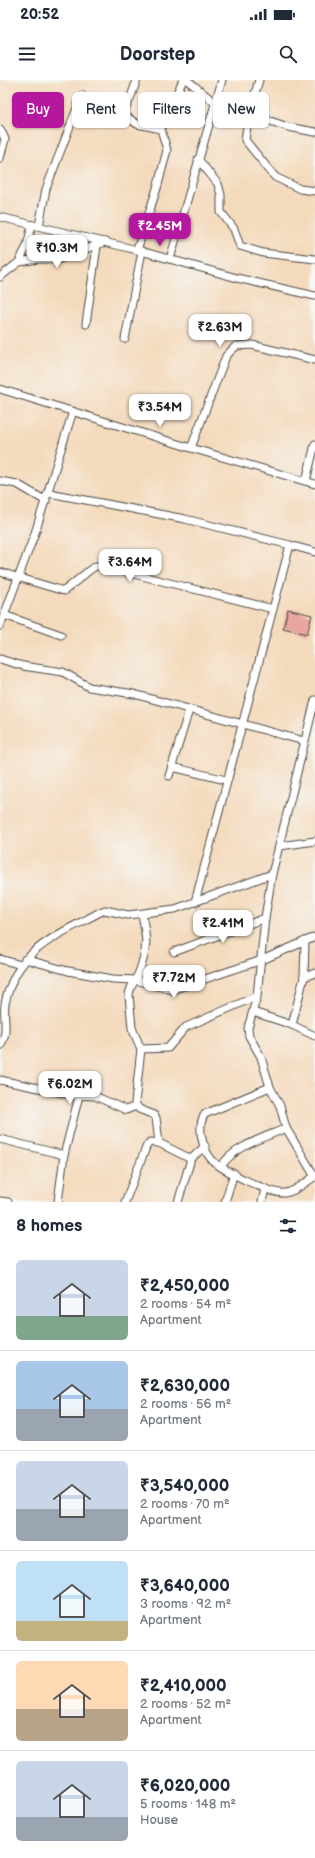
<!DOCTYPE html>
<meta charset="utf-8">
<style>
body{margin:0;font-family:"Balsamiq Sans",sans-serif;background:#f6f6f7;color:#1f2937;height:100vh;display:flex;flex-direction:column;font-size:15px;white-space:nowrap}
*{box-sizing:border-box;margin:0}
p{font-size:13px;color:#747a83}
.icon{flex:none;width:22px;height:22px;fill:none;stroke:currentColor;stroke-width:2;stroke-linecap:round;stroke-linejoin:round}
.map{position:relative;height:1122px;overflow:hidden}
.panel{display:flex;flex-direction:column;background:#fff;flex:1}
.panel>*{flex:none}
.top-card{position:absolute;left:12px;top:12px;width:291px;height:36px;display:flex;gap:8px}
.price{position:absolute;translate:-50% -34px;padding:0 9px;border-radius:8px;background:#fff;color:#222;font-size:13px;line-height:26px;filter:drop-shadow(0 1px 2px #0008)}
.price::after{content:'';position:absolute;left:50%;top:24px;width:12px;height:9px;margin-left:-6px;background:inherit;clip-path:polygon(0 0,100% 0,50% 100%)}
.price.current{background:#b5179e;color:#fff}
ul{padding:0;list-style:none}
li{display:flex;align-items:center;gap:12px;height:100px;padding:0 16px}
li+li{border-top:1px solid #e0e1e3}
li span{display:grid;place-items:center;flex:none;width:112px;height:80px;border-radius:6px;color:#555}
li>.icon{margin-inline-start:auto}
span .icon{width:48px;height:48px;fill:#fffc;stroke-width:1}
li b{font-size:17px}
h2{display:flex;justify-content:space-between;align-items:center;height:48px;padding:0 16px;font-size:17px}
.chip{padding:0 14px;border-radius:6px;background:#fff;box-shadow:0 1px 3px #0004;font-size:14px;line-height:36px}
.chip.current{background:#b5179e;color:#fff}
.status{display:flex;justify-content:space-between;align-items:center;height:28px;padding:0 20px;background:#fff;direction:ltr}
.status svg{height:11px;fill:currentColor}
header{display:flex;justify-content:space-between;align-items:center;height:52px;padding:0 16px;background:#fff;font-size:18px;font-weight:700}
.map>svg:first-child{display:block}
.building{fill:#e8a69e}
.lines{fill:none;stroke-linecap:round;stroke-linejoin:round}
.street-casing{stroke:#494541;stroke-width:9}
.street{stroke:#fff;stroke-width:7}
</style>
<div class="status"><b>20:52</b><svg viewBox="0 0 49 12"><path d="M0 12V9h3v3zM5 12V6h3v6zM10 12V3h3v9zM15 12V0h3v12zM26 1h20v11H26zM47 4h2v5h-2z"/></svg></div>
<header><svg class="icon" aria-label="menu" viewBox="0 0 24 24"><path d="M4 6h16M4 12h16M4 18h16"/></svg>Doorstep<svg class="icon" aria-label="search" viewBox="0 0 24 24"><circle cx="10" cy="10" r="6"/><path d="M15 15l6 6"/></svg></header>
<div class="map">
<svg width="315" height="1122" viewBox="0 0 315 1122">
<rect width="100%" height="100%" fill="#f6f6f2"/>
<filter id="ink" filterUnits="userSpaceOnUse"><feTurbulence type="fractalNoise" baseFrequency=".025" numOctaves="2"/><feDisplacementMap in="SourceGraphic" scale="8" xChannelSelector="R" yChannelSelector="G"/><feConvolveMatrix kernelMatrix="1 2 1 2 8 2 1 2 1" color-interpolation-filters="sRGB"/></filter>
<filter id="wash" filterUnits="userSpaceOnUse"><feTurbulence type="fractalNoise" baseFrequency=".012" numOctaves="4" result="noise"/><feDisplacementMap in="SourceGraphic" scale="16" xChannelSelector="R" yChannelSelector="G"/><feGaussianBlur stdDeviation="0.9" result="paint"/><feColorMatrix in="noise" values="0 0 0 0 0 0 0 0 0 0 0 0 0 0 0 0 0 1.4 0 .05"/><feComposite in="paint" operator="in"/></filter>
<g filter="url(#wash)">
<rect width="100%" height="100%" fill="#f4dabc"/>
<g id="blocks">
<polygon class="building" points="288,529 312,535 307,554 283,548"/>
</g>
</g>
<g filter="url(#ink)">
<use href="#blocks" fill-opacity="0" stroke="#494541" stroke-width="1"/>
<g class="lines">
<g class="street-casing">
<g id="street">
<polyline points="187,0 214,22 288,47 315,52"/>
<polyline points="259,0 249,34 245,60 275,97 300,109 315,111"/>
<polyline points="123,33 130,19 137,0"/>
<polyline points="72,41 88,30 104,27 114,28 137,44 161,49"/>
<polyline points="0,49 5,59 0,78"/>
<polyline points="198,79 218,104 221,115 221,132 234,149 240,166 263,173 315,179"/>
<polyline points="0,137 137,170 237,198 315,216"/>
<polyline points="39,146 46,109 82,15"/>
<polyline points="137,170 158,105 167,70 161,49 162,45 183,0"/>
<polyline points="170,179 222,0"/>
<polyline points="19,182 27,166 32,145"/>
<polyline points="0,197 19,182 38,179 59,179 105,162"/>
<polyline points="86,244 97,166"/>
<polyline points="125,259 142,171"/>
<polyline points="0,309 191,368 315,404"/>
<polyline points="191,368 226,276 236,266 252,265 315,280"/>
<polyline points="0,401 17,404 46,421"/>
<polyline points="306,401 315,364"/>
<polyline points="49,413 185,439 290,465 195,822"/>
<polyline points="290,465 315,472"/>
<polyline points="0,492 64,511 91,489 96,486 102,486 273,529"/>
<polyline points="4,535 61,555"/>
<polyline points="0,546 35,453 73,331"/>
<polyline points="0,579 23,586 63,592 89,607 134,614 304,661"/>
<polyline points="315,620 272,794 265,838 257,916 248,948 249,956 261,977 270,1007 280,1026 286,1048 315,1097"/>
<polyline points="172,687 226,700"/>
<polyline points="169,696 189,630"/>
<polyline points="280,766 315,761"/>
<path d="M 142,834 C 147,859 148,868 139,892 C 136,900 130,906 129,915 L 132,948 L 141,969 L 135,1023 L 139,1029 L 154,1035 L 156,1038 L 159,1063"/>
<polyline points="174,872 265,838"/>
<polyline points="0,879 21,885"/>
<polyline points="25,879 68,891 113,899 135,900 172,910 262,880 315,857"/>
<polyline points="304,897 315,893"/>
<polyline points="253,932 292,945 315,956"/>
<polyline points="292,945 304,897 305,861"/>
<path d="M 0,966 C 9,952 3,939 5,924 C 16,869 57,856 100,832 L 105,830 L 128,835 L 175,829 L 272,794"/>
<polyline points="141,969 168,968 186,947 257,916"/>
<polyline points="0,1000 72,1015 95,1016 126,1030 136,1026"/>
<path d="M 270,1007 L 205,1034 C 196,1046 203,1070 212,1080 C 221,1090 273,1115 285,1113 C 295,1112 306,1102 314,1097"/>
<polyline points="0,1059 64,1075"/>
<path d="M 221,1087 C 232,1067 266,1057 286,1048"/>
<polyline points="0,1121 8,1122"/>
<polyline points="58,1122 64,1075 79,1016"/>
<polyline points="125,1122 147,1065 150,1062 159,1063 191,1079"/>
<polyline points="178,1122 191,1079 205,1066"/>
<polyline points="225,1122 234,1093"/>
<polyline points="262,1122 265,1109"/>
</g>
</g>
<use href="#street" class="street"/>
</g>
</g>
</svg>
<b class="price current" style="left:160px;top:167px">₹2.45M</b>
<b class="price" style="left:57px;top:189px">₹10.3M</b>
<b class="price" style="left:220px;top:268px">₹2.63M</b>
<b class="price" style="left:160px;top:348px">₹3.54M</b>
<b class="price" style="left:130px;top:503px">₹3.64M</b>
<b class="price" style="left:223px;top:864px">₹2.41M</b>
<b class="price" style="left:174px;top:919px">₹7.72M</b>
<b class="price" style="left:70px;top:1025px">₹6.02M</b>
<div class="top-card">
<a class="chip current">Buy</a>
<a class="chip">Rent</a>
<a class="chip">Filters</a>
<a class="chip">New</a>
</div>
</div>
<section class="panel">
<h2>8 homes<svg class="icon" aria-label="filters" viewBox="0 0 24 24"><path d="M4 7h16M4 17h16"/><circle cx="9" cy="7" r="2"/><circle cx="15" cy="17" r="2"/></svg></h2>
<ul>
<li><span style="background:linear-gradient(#c9d6e8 70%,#7fa58c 0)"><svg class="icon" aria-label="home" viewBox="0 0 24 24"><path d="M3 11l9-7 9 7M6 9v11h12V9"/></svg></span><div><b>₹2,450,000</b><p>2 rooms · 54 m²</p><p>Apartment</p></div></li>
<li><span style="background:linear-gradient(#a9c7e8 60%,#9aa5b1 0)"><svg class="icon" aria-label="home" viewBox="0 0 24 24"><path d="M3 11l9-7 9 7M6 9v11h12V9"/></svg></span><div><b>₹2,630,000</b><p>2 rooms · 56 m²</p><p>Apartment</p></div></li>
<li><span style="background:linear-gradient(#c9d6e8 60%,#9aa5b1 0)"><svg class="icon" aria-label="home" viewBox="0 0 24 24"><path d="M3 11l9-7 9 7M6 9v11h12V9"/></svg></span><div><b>₹3,540,000</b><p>2 rooms · 70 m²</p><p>Apartment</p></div></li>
<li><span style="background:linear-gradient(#bfe0f5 75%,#c2b280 0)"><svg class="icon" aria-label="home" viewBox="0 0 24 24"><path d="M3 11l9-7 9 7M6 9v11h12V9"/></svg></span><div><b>₹3,640,000</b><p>3 rooms · 92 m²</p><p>Apartment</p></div></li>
<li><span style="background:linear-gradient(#ffd9b3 60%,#b9a48a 0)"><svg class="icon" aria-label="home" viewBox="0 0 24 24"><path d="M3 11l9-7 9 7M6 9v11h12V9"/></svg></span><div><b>₹2,410,000</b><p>2 rooms · 52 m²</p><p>Apartment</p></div></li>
<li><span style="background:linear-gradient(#c9d6e8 70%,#9aa5b1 0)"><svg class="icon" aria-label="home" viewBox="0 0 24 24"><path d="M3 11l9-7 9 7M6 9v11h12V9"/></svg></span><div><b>₹6,020,000</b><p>5 rooms · 148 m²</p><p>House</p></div></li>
</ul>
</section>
